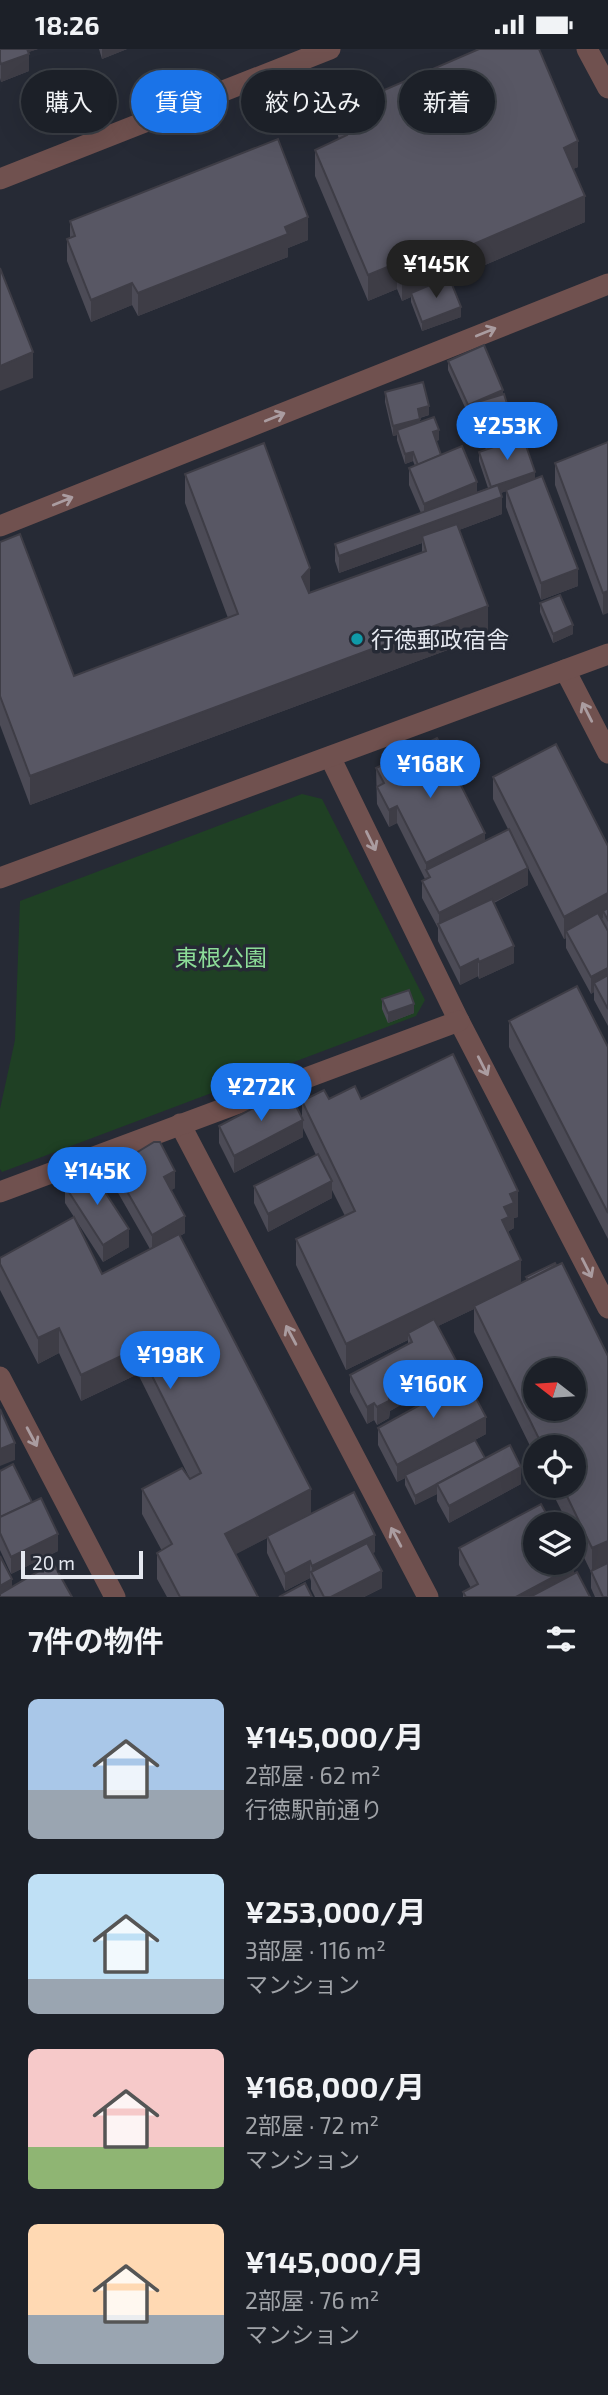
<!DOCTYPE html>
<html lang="ja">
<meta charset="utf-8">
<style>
body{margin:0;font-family:"Exo 2","Noto Sans JP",sans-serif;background:#252830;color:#f1f3f6;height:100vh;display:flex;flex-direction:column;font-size:26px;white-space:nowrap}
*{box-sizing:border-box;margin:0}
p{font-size:23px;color:#a0a3a8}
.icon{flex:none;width:38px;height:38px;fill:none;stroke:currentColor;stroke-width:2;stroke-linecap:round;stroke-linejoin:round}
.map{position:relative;height:1548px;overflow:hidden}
.panel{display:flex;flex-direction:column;background:#1c2028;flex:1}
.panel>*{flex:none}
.banner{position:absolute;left:21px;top:21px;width:567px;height:63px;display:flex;gap:14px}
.needle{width:46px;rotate:287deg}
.buttons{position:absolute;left:523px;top:1309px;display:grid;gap:14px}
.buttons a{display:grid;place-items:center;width:63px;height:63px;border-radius:50%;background:#1c2028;box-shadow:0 7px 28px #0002,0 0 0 2px #3a3e45;font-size:35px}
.scale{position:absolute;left:21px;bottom:18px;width:122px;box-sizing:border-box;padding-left:7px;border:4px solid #e5e8f0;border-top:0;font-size:19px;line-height:24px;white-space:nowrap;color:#e5e8f0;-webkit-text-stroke:5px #262a35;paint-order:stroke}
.price{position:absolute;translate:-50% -60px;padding:0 16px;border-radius:24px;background:#1a73e8;color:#fff;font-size:23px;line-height:46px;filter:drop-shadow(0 2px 4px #0008)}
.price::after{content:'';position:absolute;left:50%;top:42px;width:21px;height:16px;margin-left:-10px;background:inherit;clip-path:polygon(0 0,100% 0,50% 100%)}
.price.selected{background:#222;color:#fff}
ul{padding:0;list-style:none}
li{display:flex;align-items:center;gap:21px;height:175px;padding:0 28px}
li span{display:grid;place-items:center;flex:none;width:196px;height:140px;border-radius:10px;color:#555}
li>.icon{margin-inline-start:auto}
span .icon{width:84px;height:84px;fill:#fffc;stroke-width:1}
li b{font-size:30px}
h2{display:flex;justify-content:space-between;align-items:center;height:84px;padding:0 28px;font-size:30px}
.tag{padding:0 24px;border-radius:32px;background:#1c2028;box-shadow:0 7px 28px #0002,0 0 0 2px #3a3e45;font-size:24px;line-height:63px}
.tag.selected{background:#1a73e8;color:#fff}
.status{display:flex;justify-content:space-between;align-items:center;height:49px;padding:0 35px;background:#1c2028;direction:ltr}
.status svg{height:19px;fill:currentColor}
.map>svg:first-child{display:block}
.green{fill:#1f4024}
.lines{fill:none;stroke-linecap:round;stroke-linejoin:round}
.minor{stroke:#70514f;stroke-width:21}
.tertiary{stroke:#70514f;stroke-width:21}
.wall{fill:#4c4b56;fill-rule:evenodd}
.shaded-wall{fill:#3e3d46}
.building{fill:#585764;stroke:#3e3d46;stroke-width:2;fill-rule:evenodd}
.oneway{stroke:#aa9ca0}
.culture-dot{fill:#0f9aa8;stroke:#262a35;stroke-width:2.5}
.labels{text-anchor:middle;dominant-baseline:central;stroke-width:7;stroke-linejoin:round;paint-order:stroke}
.poi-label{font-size:23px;fill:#e5e8f0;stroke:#262a35;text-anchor:start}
.park-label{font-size:23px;fill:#8cdc98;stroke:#262a35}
</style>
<div class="status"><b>18:26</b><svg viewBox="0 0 49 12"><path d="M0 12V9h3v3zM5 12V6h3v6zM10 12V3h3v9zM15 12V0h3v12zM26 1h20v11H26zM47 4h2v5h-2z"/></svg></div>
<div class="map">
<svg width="608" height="1548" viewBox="0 0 608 1548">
<rect width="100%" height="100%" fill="#262a35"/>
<polygon class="green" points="302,745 322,750 425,951 416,967 2,1123 0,1120 0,1060 15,991 20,852"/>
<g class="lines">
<g class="minor">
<polyline points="587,0 608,39"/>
<polyline points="0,477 608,235"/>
<polyline points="565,621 608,704"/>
<polyline points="330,708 459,972 608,1259"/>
<polyline points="0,829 608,605"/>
<polyline points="180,1075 428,1548"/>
<polyline points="0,1143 459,972"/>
<polyline points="0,1328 115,1548"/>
</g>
<polyline class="tertiary" points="0,130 330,0"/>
</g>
<g class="wall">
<polygon points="0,0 38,0 28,3 29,22 1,33 0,29"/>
<polygon points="99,0 127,0 102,10"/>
<polygon points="338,61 578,118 573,120 585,173 450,231 461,268 422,282 411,253 411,248 402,252 397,240 368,252 315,127 315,101 339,90 338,87"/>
<polygon points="70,172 308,191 288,199 288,208 138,267 132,256 91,273 67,212 67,190 70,189"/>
<polygon points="448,312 503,346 517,390 535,430 578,537 541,551 506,458 506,442 501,444 502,465 459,481 488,586 30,756 0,676 0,493 74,627 228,569 185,454 185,425 310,544 422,503 422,494 339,524 335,512 335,495 421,464 409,436 409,419 415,417 413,412 405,415 397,391 397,386 393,387 385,353 385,343 429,366 420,369 420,373 439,391 436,392 441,406 477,443 488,439 479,412 479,403 486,401 474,362 468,365 448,321"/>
<polygon points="608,393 603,566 555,436 555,414"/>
<polygon points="540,554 573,585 553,594 540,563"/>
<polygon points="376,719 485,792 508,780 493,750 493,728 608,797 608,977 594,951 594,943 591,945 566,899 566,889 564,890 521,805 528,836 494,854 514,914 479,930 478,927 460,936 438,892 438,879 422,849 422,832 425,830 397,774 389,778 377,755"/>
<polygon points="382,950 414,964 388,974 382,960"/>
<polygon points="509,972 608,998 608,1190 509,998"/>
<path d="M 453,1005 L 518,1142 L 518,1168 L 514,1169 L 514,1179 L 509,1182 L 509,1186 L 521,1211 L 521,1234 L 526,1231 L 526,1228 L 555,1214 L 556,1216 L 562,1214 L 608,1307 L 608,1548 L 595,1548 L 591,1539 L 591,1523 L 574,1488 L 574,1475 L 568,1475 L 549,1437 L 574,1437 L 574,1398 L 536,1398 L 536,1409 L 474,1283 L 474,1260 L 438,1277 L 458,1315 L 458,1325 L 462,1323 L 486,1368 L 486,1385 L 475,1391 L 485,1409 L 510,1396 L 521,1418 L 521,1435 L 449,1474 L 437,1452 L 437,1445 L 415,1456 L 405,1436 L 405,1429 L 397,1433 L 378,1396 L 378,1379 L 434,1348 L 434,1346 L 422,1352 L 418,1346 L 390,1362 L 389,1369 L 377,1376 L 374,1371 L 367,1375 L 350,1343 L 350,1326 L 408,1295 L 408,1291 L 346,1321 L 296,1216 L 296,1190 L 345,1167 L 332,1141 L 332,1149 L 268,1183 L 254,1154 L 254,1137 L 316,1106 L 303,1079 L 303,1088 L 234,1124 L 219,1094 L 219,1077 L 288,1041 L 302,1069 L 302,1052 L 324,1041 L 329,1050 L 355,1037 L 361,1050 ZM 536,1321 L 574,1321 L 574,1360 L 536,1360 Z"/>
<polygon points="113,1118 175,1139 171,1141 185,1184 180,1187 311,1465 375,1503 372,1504 382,1539 364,1548 315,1548 311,1540 311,1532 310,1529 285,1542 267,1504 267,1489 235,1505 258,1548 167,1548 157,1530 157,1504 162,1502 142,1465 142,1440 190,1430 138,1325 81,1352 59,1304 38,1315 0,1241 0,1209 102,1225 150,1200 113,1135"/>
<polygon points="65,1137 129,1198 103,1213 65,1154"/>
<polygon points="0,1422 58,1502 11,1525 0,1501"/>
<polygon points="459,1499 574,1524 590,1548 463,1548 463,1543 471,1539 459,1516"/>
</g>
<g class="shaded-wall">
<polygon points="23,0 38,0 23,5"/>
<polygon points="102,0 127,0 102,10"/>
<polygon points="29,5 29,22 1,33 1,15"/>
<polygon points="578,92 578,118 564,124 564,99"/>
<polygon points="585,147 585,173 413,247 411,244 411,248 402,252 402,226"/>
<polygon points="308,168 308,191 288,199 288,208 138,267 138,244"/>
<polygon points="397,214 397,240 368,252 368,226"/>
<polygon points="132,234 132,256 91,273 91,251"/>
<polygon points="461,258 461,268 422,282 422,273"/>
<polygon points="33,303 33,329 0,342 0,317"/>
<polygon points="503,341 503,350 474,354 474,362 468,365 468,356"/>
<polygon points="429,357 429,366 418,369 418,360"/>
<polygon points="420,370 420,380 397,381 397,386 393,387 393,377"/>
<polygon points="439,381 439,391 433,393 433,383"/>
<polygon points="517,387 517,397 488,406 488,397"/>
<polygon points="413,403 413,412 405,415 405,405"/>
<polygon points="535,423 535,433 491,447 491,438"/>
<polygon points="477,433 477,450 424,472 424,455"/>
<polygon points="502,448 502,465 424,494 422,487 422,494 339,524 339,507"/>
<polygon points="310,519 310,548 302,528"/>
<polygon points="578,520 578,537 541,551 541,534"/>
<polygon points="608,542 608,564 603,566 603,544"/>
<polygon points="488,557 488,586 30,756 30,727"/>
<polygon points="573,576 573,585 553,594 553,585"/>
<polygon points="397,757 397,774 389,778 389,761"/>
<polygon points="485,784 485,801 426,821 426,814"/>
<polygon points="528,819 528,836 440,880 439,877 439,864"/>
<polygon points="608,844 608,867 603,862 603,869 569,887 566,882 566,889 564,890 564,868"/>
<polygon points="514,897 514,914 479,930 479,913"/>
<polygon points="478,910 478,927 460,936 460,919"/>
<polygon points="608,919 608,936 594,934 594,943 591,945 591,928"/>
<polygon points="414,955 414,964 388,974 388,964"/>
<polygon points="303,1071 303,1088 234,1124 234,1107"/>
<polygon points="175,1122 175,1139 164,1146 164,1128"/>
<polygon points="332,1132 332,1149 268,1183 268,1165"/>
<polygon points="518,1142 518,1168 514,1169 514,1179 509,1182 509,1194 502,1171 504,1158 510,1145"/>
<polygon points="185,1167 185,1184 152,1203 152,1186"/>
<polygon points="129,1180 129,1198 103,1213 103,1196"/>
<polygon points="521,1211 521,1237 474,1257 474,1260 411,1290 408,1284 408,1291 346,1321 346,1295"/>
<polygon points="59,1279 59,1304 38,1315 38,1289"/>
<polygon points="138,1299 138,1325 81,1352 81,1326"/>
<polygon points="458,1315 458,1332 434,1338 434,1346 422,1352 422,1335"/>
<polygon points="418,1329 418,1346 390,1362 389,1369 377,1376 377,1358 390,1345"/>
<polygon points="374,1354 374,1371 367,1375 367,1358"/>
<polygon points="486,1368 486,1385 406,1428 405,1426 405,1429 397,1433 397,1416"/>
<polygon points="15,1394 15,1411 0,1417 0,1400"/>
<polygon points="521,1418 521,1435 449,1474 449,1457"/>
<polygon points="437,1436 437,1445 415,1456 415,1447"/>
<polygon points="311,1440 311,1466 225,1511 225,1485"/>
<polygon points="58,1485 58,1502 11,1525 11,1508"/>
<polygon points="375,1486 375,1503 316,1532 312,1525 312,1517"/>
<polygon points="608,1492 608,1517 592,1525 592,1499"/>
<polygon points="310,1512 310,1529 285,1542 285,1525"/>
<polygon points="574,1517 574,1534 548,1548 516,1548"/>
<polygon points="382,1522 382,1539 364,1548 331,1548"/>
<polygon points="12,1530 12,1540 0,1546 0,1537"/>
</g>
<g class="building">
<polygon points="0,0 27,0 29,5 1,15 0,12"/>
<polygon points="479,0 539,0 578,92 564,99 585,147 402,226 397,214 368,226 315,101 347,86 338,61"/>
<polygon points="278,90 308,168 285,178 288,185 138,244 132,234 91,251 67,190 75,187 70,172"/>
<polygon points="0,219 33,303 0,317"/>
<polygon points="449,228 461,258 422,273 411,244"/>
<polygon points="484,296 503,341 468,356 448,312"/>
<polygon points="423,333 429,357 418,360 420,370 393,377 385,343"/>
<polygon points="504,345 517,387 488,397 474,354"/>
<polygon points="434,368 439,381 433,383 441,406 418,416 413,403 405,405 397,381"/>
<polygon points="523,388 535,423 491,438 479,403"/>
<polygon points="608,393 608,542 603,544 555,414"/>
<polygon points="264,394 310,519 302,528 309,544 426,502 422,487 457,475 488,557 30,727 0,647 0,493 20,485 74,627 238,565 185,425"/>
<polygon points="462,397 477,433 424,455 409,419"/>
<polygon points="542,427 578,520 541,534 506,441"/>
<polygon points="498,436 502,448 339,507 335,495"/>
<polygon points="560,546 573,576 553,585 540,554"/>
<polygon points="437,689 485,784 426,814 397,757 389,761 377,738 384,734 376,719"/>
<polygon points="556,695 608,797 608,844 564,868 493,728"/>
<polygon points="509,780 528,819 439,864 422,832 430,828 426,821"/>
<polygon points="492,850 514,897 479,913 478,910 460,919 438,875"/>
<polygon points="608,859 608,871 603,862"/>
<polygon points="598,864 608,882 608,919 591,928 566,882"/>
<polygon points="608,926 608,960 594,934"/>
<polygon points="577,937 608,998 608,1164 509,972"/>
<polygon points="409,941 414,955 388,964 382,950"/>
<polygon points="453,1005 518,1142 510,1145 514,1154 504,1158 509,1168 502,1171 521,1211 346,1295 296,1190 355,1162 302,1052 324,1041 329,1050 355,1037 361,1050"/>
<polygon points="288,1041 303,1071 234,1107 219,1077"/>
<polygon points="154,1093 160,1093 175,1122 164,1128 185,1167 152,1186 113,1118"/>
<polygon points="318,1105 332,1132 268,1165 254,1137"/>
<polygon points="90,1120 129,1180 103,1196 65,1137"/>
<polygon points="74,1168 102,1225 179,1185 311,1440 225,1485 258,1548 180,1548 157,1504 172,1495 142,1440 182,1419 190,1430 201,1424 138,1299 81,1326 59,1279 38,1289 0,1215 0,1209"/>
<polygon points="555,1214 556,1216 528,1231 526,1228"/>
<path d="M 562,1214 L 608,1307 L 608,1492 L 592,1499 L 562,1437 L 574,1437 L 574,1398 L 543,1398 L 474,1257 ZM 536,1321 L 574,1321 L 574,1360 L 536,1360 Z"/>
<polygon points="434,1270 458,1315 422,1335 418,1329 390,1345 389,1352 377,1358 374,1354 367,1358 350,1326 412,1293 408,1284"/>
<polygon points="462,1323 486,1368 397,1416 378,1379 438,1346 434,1338"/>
<polygon points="0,1360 15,1394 0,1400"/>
<polygon points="475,1391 485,1409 415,1447 405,1426"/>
<polygon points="510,1396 521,1418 449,1457 437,1435"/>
<polygon points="13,1415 32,1453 0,1468 0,1422"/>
<polygon points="354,1443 375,1486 312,1517 310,1512 285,1525 267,1487"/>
<polygon points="41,1449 58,1485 11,1508 0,1484 0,1468"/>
<polygon points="541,1455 552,1475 536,1475 536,1514 572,1514 574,1517 516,1548 466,1548 463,1543 478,1535 459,1499"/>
<polygon points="367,1494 382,1522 331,1548 324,1548 311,1523"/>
<polygon points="0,1507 12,1530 0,1537"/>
<polygon points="53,1514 72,1548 0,1548 0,1545"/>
<polygon points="608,1514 608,1548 603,1548 591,1522"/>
<polygon points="577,1523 590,1548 530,1548"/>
<polygon points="305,1534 312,1548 279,1548"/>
</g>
<defs><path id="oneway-shaft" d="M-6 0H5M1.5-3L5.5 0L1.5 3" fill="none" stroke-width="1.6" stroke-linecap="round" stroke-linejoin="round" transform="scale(1.75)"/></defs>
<g class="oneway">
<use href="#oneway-shaft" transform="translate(486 283) rotate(-22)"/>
<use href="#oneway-shaft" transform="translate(275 368) rotate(-22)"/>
<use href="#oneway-shaft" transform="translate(63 452) rotate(-22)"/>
<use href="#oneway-shaft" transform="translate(587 663) rotate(-117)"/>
<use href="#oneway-shaft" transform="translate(371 792) rotate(64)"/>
<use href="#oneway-shaft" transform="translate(483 1017) rotate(63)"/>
<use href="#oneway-shaft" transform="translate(587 1219) rotate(63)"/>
<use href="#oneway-shaft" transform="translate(291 1286) rotate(-118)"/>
<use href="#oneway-shaft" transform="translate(32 1388) rotate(62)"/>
<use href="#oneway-shaft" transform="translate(396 1488) rotate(-118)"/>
</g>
<circle class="culture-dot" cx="357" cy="590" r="7"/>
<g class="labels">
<g class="poi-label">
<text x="371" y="590">行徳郵政宿舎</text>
</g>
<g class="park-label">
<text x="221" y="908">東根公園</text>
</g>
</g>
</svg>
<div class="buttons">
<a><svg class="needle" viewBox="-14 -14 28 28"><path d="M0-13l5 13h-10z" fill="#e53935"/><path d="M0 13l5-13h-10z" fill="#a0a3a8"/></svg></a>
<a><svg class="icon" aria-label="locate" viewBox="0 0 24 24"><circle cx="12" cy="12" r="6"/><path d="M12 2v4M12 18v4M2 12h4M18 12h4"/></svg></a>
<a><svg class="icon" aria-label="layers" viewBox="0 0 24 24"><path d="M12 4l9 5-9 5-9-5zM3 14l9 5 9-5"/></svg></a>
</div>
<div class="scale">20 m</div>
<b class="price selected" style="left:436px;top:251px">¥145K</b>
<b class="price" style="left:507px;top:413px">¥253K</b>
<b class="price" style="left:430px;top:751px">¥168K</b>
<b class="price" style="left:261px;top:1074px">¥272K</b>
<b class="price" style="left:97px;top:1158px">¥145K</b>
<b class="price" style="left:170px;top:1342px">¥198K</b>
<b class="price" style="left:433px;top:1371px">¥160K</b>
<div class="banner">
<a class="tag">購入</a>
<a class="tag selected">賃貸</a>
<a class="tag">絞り込み</a>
<a class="tag">新着</a>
</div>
</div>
<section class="panel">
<h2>7件の物件<svg class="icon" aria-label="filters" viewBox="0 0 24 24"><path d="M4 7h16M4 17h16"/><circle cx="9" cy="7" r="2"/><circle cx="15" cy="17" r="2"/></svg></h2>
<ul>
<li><span style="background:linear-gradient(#a9c7e8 65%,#9aa5b1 0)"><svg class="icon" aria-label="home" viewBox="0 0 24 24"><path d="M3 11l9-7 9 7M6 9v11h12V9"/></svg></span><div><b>¥145,000/月</b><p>2部屋 · 62 m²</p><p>行徳駅前通り</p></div></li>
<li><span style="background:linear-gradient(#bfe0f5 75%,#9aa5b1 0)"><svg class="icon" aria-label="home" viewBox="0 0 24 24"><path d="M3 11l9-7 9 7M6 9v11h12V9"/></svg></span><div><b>¥253,000/月</b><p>3部屋 · 116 m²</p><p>マンション</p></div></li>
<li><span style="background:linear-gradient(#f6c9c9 70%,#8fb573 0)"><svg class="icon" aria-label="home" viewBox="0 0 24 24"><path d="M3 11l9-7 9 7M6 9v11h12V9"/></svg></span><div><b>¥168,000/月</b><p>2部屋 · 72 m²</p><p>マンション</p></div></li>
<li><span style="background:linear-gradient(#ffd9b3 65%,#9aa5b1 0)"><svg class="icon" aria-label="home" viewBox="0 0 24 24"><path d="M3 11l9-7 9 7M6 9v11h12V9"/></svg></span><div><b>¥145,000/月</b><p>2部屋 · 76 m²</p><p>マンション</p></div></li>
</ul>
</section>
